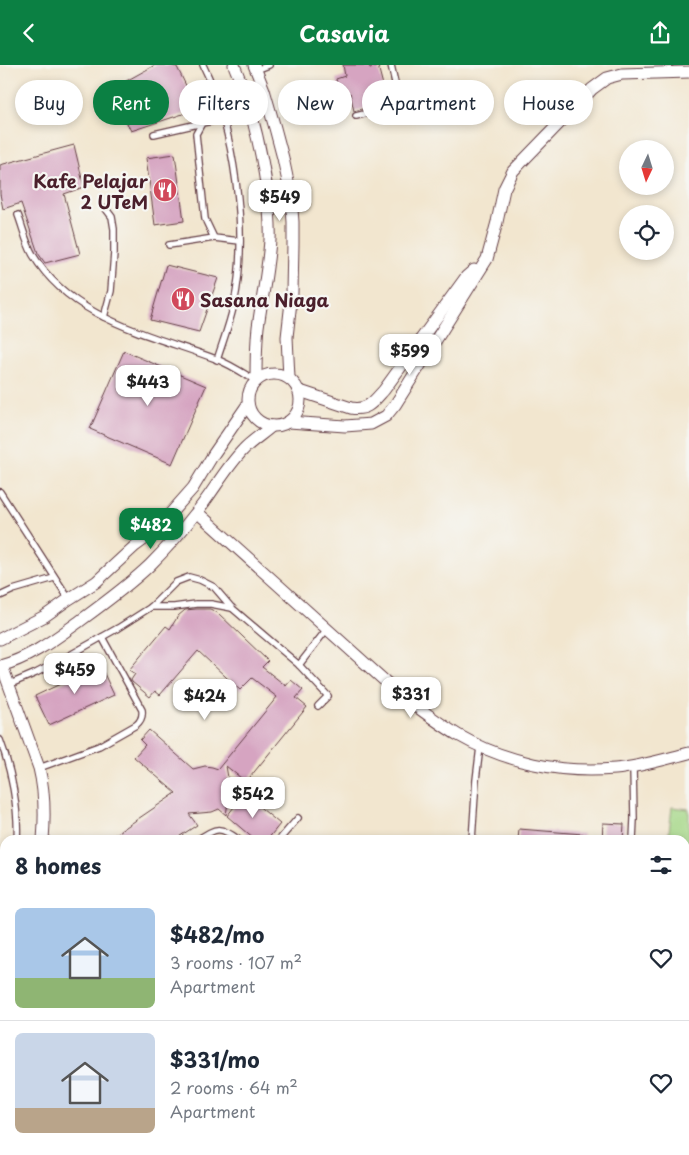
<!DOCTYPE html>
<meta charset="utf-8">
<style>
body{margin:0;font-family:"Playpen Sans",sans-serif;background:#f6f6f7;color:#1f2937;height:100vh;display:flex;flex-direction:column;font-size:19px;white-space:nowrap}
*{box-sizing:border-box;margin:0}
p{font-size:16px;color:#747a83}
.icon{flex:none;width:28px;height:28px;fill:none;stroke:currentColor;stroke-width:2;stroke-linecap:round;stroke-linejoin:round}
.map{position:relative;flex:1;overflow:hidden}
.drawer{position:absolute;left:0px;top:770px;width:690px;height:320px;display:flex;flex-direction:column;background:#fff;border-radius:15px 15px 0 0;box-shadow:0 2px 8px #0003}
.drawer>*{flex:none}
.guide{position:absolute;left:15px;top:15px;width:660px;height:45px;display:flex;gap:10px}
.needle{width:32px;rotate:184deg}
.tools{position:absolute;left:619px;top:75px;display:grid;gap:10px}
.tools a{display:grid;place-items:center;width:55px;height:55px;border-radius:50%;background:#fff;box-shadow:0 2px 8px #0003;font-size:25px}
.price{position:absolute;translate:-50% -42px;padding:0 11px;border-radius:10px;background:#fff;color:#222;font-size:16px;line-height:32px;filter:drop-shadow(0 1px 2px #0008)}
.price::after{content:'';position:absolute;left:50%;top:30px;width:15px;height:11px;margin-left:-8px;background:inherit;clip-path:polygon(0 0,100% 0,50% 100%)}
.price.current{background:#0b8043;color:#fff}
ul{padding:0;list-style:none}
li{display:flex;align-items:center;gap:15px;height:125px;padding:0 15px}
li+li{border-top:1px solid #e0e1e3}
li span{display:grid;place-items:center;flex:none;width:140px;height:100px;border-radius:8px;color:#555}
li>.icon{margin-inline-start:auto}
span .icon{width:60px;height:60px;fill:#fffc;stroke-width:1}
li b{font-size:21px}
h2{display:flex;justify-content:space-between;align-items:center;height:60px;padding:0 15px;font-size:21px}
.tag{padding:0 18px;border-radius:22px;background:#fff;box-shadow:0 2px 8px #0003;font-size:18px;line-height:45px}
.tag.current{background:#0b8043;color:#fff}
header{display:flex;justify-content:space-between;align-items:center;height:65px;padding:0 15px;background:#0b8043;color:#fff;font-size:22px;font-weight:700}
.map>svg:first-child{display:block}
.green{fill:#a5d787;stroke:#787b59}
.building{fill:#d6a4c1}
.lines{fill:none;stroke-linecap:round;stroke-linejoin:round}
.lane-casing{stroke:#633d44;stroke-width:8}
.street-casing{stroke:#633d44;stroke-width:13}
.lane{stroke:#fff;stroke-width:5.5}
.street{stroke:#fff;stroke-width:11}
.labels{text-anchor:middle;dominant-baseline:central;stroke-width:4.5;stroke-linejoin:round;paint-order:stroke}
.poi-label{font-size:18px;font-weight:bold;fill:#4a1f2b;stroke:#f6f6f2;text-anchor:end}
</style>
<header><svg class="icon" aria-label="back" viewBox="0 0 24 24"><path d="M15 5l-7 7 7 7"/></svg>Casavia<svg class="icon" aria-label="share" viewBox="0 0 24 24"><path d="M12 15V3M7 8l5-5 5 5M5 13v7h14v-7"/></svg></header>
<div class="map">
<svg width="689" height="1090" viewBox="0 0 689 1090">
<rect width="100%" height="100%" fill="#f6f6f2"/>
<filter id="ink" filterUnits="userSpaceOnUse"><feTurbulence type="fractalNoise" baseFrequency=".02" numOctaves="2"/><feDisplacementMap in="SourceGraphic" scale="10" xChannelSelector="R" yChannelSelector="G"/><feConvolveMatrix kernelMatrix="1 2 1 2 8 2 1 2 1" color-interpolation-filters="sRGB"/></filter>
<filter id="wash" filterUnits="userSpaceOnUse"><feTurbulence type="fractalNoise" baseFrequency=".0096" numOctaves="4" result="noise"/><feDisplacementMap in="SourceGraphic" scale="20" xChannelSelector="R" yChannelSelector="G"/><feGaussianBlur stdDeviation="1.12" result="paint"/><feColorMatrix in="noise" values="0 0 0 0 0 0 0 0 0 0 0 0 0 0 0 0 0 1.4 0 .05"/><feComposite in="paint" operator="in"/></filter>
<g filter="url(#wash)">
<rect width="100%" height="100%" fill="#f2e6cf"/>
<polygon class="green" points="672,742 689,744 689,899 685,899 685,775 668,775"/>
<g id="blocks">
<g class="building">
<polygon points="155,0 172,0 173,1 177,2 194,37 191,38 195,45 131,66 110,25"/>
<polygon points="343,0 369,0 370,3 378,1 385,28 376,31 378,40 354,46 350,28 340,31 336,14 345,11"/>
<polygon points="74,80 84,122 64,129 80,189 45,198 38,188 21,138 3,144 0,129 0,100"/>
<polygon points="175,89 184,156 155,160 146,93"/>
<polygon points="166,200 218,213 199,267 150,255"/>
<polygon points="124,286 206,321 172,399 90,364"/>
<polygon points="196,544 210,544 218,548 268,596 262,602 286,621 291,615 303,625 296,633 307,642 246,717 226,701 230,724 226,750 219,744 212,747 189,749 197,760 174,775 107,775 176,728 134,692 145,680 140,675 149,665 193,704 205,701 212,702 218,704 277,632 252,613 240,625 198,586 160,630 155,626 150,632 132,617 131,615 135,609 129,605 166,561 170,564 178,551 185,545"/>
<polygon points="100,600 114,630 49,660 35,631"/>
<polygon points="244,729 280,759 267,775 255,775 227,751"/>
<polygon points="603,758 624,759 623,775 602,775"/>
<polygon points="519,764 583,769 583,775 518,775"/>
</g>
</g>
</g>
<g filter="url(#ink)">
<use href="#blocks" fill-opacity="0" stroke="#633d44" stroke-width="1"/>
<g class="lines">
<g class="lane-casing">
<g id="lane">
<path d="M 203,0 C 235,65 249,169 234,239 C 230,258 223,276 217,295"/>
<polyline points="256,5 269,0"/>
<polyline points="356,51 400,40 391,0"/>
<polyline points="223,54 202,58 196,69 205,154 214,173 240,176"/>
<polyline points="154,69 202,58"/>
<path d="M 18,150 C 23,163 26,178 33,190 C 72,255 150,269 216,294 C 230,299 243,308 256,316"/>
<polyline points="169,180 214,173"/>
<polyline points="104,252 111,226 114,188 114,164 112,152 106,144"/>
<polyline points="0,427 69,534"/>
<polyline points="0,531 13,525 54,513"/>
<polyline points="151,542 174,542 196,539 211,539 232,543"/>
<polyline points="299,600 327,564"/>
<polyline points="8,620 36,608 63,594 118,563 151,542 176,517 189,512 200,515 214,522 232,543 299,600 328,631 318,641"/>
<path d="M 0,675 C 11,703 19,745 17,775"/>
<path d="M 39,703 L 99,681 L 136,660 C 141,656 143,652 142,645 L 102,572"/>
<path d="M 197,775 C 216,763 219,760 239,775"/>
<polyline points="279,775 298,753"/>
<polyline points="472,775 476,715 480,682"/>
<polyline points="633,775 634,754 633,702"/>
<polyline points="0,857 5,858"/>
<polyline points="0,951 5,912"/>
<polyline points="685,952 689,953"/>
<polyline points="685,1010 689,1007"/>
<polyline points="579,1090 580,1085"/>
</g>
</g>
<g class="street-casing">
<g id="street">
<path d="M 234,0 C 251,40 261,83 267,125 C 269,142 271,159 270,175 C 268,204 262,233 258,262 C 256,280 256,298 256,316"/>
<polyline points="254,0 264,25 275,63 283,93 291,131 293,157 293,179 292,228 287,272 289,313"/>
<circle cx="274" cy="335" r="26"/>
<path d="M 300,326 L 351,343 C 368,346 374,336 384,325 L 466,212 L 474,205"/>
<polyline points="289,357 345,361 371,359 386,351 395,340 487,194 497,157 504,124 513,106 580,37 592,24 607,13 622,9 689,7"/>
<path d="M 197,447 L 396,626 C 416,641 436,657 458,670 C 505,697 560,709 615,704 C 640,702 665,694 689,688"/>
<polyline points="0,574 45,551 69,534 96,517 135,481 154,467 193,423 213,390 248,339"/>
<path d="M 0,601 C 27,594 51,577 73,561 C 99,542 126,523 150,500 C 166,484 181,467 195,449 C 212,429 224,405 243,385 C 251,376 263,369 272,361"/>
<path d="M 2,601 L 39,703 C 45,727 45,751 43,775"/>
<polyline points="0,1032 5,1025"/>
</g>
</g>
<use href="#lane" class="lane"/>
<use href="#street" class="street"/>
</g>
</g>
<defs>
<g id="restaurant-disc" transform="scale(1.25)"><circle r="9.5" fill="#d1495b" stroke="#f6f6f2"/><path d="M-5-6h1v4h1v-4h1v4h1v-4h1v5L-1.5 .5V6h-2V.5L-5-1ZM5-6V6H3V1.5H1.5Q1.5-4 5-6Z" fill="#fff"/></g>
</defs>
<g fill-rule="evenodd">
<use href="#restaurant-disc" x="165" y="125"/>
<use href="#restaurant-disc" x="183" y="234"/>
</g>
<g class="labels">
<g class="poi-label">
<text x="148" y="115">Kafe Pelajar<tspan x="148" dy="21">2 UTeM</tspan></text>
<text x="200" y="234" text-anchor="start">Sasana Niaga</text>
</g>
</g>
</svg>
<div class="tools">
<a><svg class="needle" viewBox="-14 -14 28 28"><path d="M0-13l5 13h-10z" fill="#e53935"/><path d="M0 13l5-13h-10z" fill="#747a83"/></svg></a>
<a><svg class="icon" aria-label="locate" viewBox="0 0 24 24"><circle cx="12" cy="12" r="6"/><path d="M12 2v4M12 18v4M2 12h4M18 12h4"/></svg></a>
</div>
<b class="price" style="left:280px;top:157px">$549</b>
<b class="price" style="left:410px;top:311px">$599</b>
<b class="price" style="left:148px;top:342px">$443</b>
<b class="price current" style="left:151px;top:485px">$482</b>
<b class="price" style="left:75px;top:630px">$459</b>
<b class="price" style="left:411px;top:654px">$331</b>
<b class="price" style="left:205px;top:656px">$424</b>
<b class="price" style="left:253px;top:754px">$542</b>
<div class="guide">
<a class="tag">Buy</a>
<a class="tag current">Rent</a>
<a class="tag">Filters</a>
<a class="tag">New</a>
<a class="tag">Apartment</a>
<a class="tag">House</a>
</div>
<section class="drawer">
<h2>8 homes<svg class="icon" aria-label="filters" viewBox="0 0 24 24"><path d="M4 7h16M4 17h16"/><circle cx="9" cy="7" r="2"/><circle cx="15" cy="17" r="2"/></svg></h2>
<ul>
<li><span style="background:linear-gradient(#a9c7e8 70%,#8fb573 0)"><svg class="icon" aria-label="home" viewBox="0 0 24 24"><path d="M3 11l9-7 9 7M6 9v11h12V9"/></svg></span><div><b>$482/mo</b><p>3 rooms · 107 m²</p><p>Apartment</p></div><svg class="icon" aria-label="heart" viewBox="0 0 24 24"><path d="M12 20l-8-8c-3-5 5-10 8-4 3-6 11-1 8 4z"/></svg></li>
<li><span style="background:linear-gradient(#c9d6e8 75%,#b9a48a 0)"><svg class="icon" aria-label="home" viewBox="0 0 24 24"><path d="M3 11l9-7 9 7M6 9v11h12V9"/></svg></span><div><b>$331/mo</b><p>2 rooms · 64 m²</p><p>Apartment</p></div><svg class="icon" aria-label="heart" viewBox="0 0 24 24"><path d="M12 20l-8-8c-3-5 5-10 8-4 3-6 11-1 8 4z"/></svg></li>
</ul>
</section>
</div>
